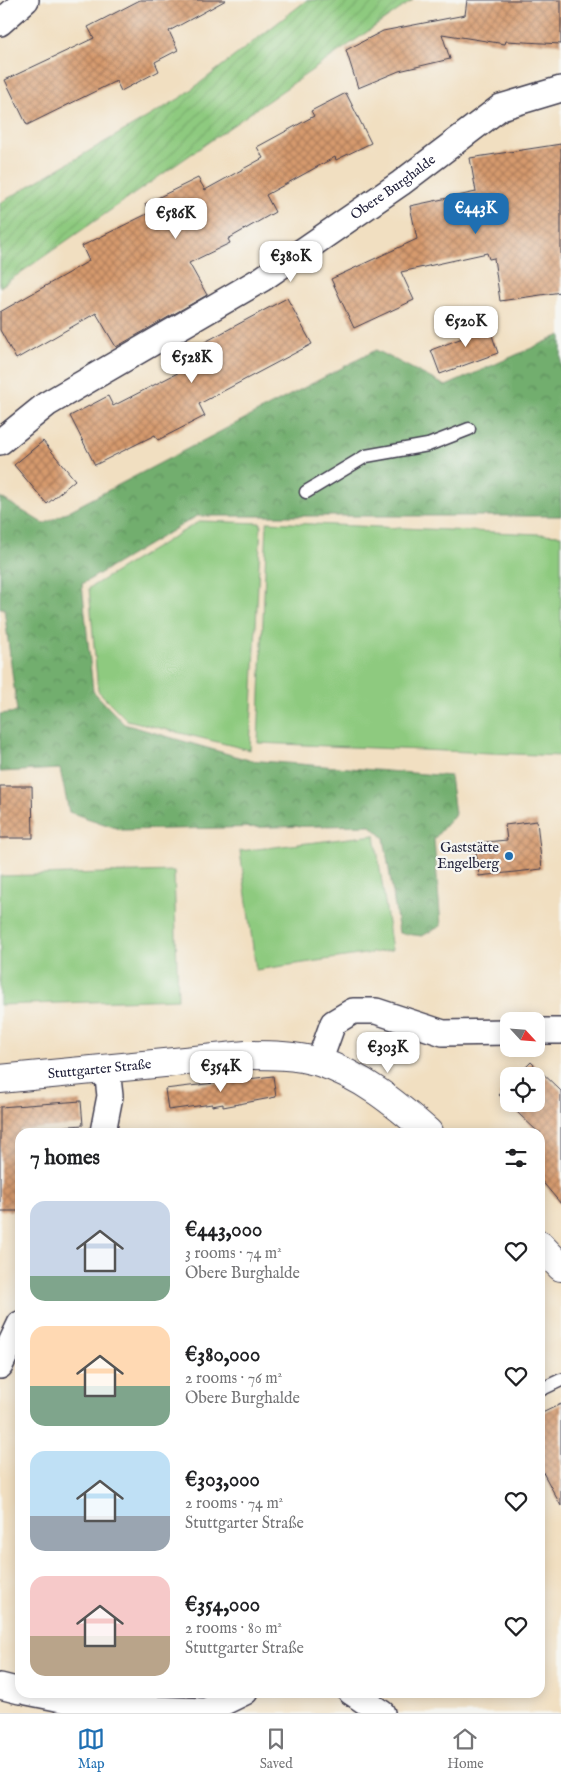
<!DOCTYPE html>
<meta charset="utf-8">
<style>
body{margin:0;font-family:"IM FELL English",serif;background:#f6f6f6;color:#202124;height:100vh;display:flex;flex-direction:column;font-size:19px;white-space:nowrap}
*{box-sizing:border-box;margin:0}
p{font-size:16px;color:#757577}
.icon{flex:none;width:28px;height:28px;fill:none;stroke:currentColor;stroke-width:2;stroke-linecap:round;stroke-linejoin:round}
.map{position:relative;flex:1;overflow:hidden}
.panel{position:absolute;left:15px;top:1128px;width:530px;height:570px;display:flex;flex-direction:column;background:#fff;border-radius:15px;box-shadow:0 2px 12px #0003}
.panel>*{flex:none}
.needle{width:32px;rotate:116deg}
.tools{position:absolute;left:500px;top:1012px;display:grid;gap:10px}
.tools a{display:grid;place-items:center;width:45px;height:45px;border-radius:10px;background:#fff;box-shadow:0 2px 12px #0003;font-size:25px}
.price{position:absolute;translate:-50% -42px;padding:0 11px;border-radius:10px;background:#fff;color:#222;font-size:16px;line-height:32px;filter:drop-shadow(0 1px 2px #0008)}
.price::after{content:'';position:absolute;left:50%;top:30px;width:15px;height:11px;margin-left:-8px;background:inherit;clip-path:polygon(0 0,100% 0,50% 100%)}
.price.current{background:#1f6fb2;color:#fff}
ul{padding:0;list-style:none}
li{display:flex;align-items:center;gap:15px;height:125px;padding:0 15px}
li span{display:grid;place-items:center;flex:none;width:140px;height:100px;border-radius:15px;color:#555}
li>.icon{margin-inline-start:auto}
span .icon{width:60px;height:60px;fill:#fffc;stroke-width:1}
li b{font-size:21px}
h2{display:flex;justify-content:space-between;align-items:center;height:60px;padding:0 15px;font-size:21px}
.dock{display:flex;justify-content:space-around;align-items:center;height:70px;border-top:1px solid #e0e0e0;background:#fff;font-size:14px;color:#757577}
.dock a{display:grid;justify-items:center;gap:2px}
.dock .current{color:#1f6fb2}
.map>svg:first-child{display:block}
.grass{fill:#8eca7f;stroke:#58765d}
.forest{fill:url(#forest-crowns);stroke:#4a6854}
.garden{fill:url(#garden-furrows);stroke:#58765d}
.building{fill:url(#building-cross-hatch)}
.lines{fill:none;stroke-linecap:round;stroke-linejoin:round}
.lane-casing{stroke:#413e4f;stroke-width:15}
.street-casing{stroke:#413e4f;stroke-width:28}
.secondary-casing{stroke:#413e4f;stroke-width:30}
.lane{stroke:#fff;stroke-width:12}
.street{stroke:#fff;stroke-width:25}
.secondary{stroke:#fff;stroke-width:28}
.poi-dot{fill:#1f6fb2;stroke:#f6f6f2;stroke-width:2}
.labels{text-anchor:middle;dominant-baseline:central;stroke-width:4.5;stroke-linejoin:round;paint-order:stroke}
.street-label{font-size:14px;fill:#22223b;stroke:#f6f6f2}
.poi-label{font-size:14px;fill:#22223b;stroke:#f6f6f2;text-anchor:end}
</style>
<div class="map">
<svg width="561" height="1713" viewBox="0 0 561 1713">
<defs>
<pattern id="forest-crowns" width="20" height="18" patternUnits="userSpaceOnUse" patternTransform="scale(1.25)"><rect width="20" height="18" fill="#72ae6e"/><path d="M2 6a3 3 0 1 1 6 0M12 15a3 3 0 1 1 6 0" fill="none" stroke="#5d8d5c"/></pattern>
<pattern id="garden-furrows" width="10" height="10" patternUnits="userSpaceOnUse" patternTransform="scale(1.25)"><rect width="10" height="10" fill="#8eca7f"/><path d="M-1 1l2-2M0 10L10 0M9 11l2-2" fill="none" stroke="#7aad6f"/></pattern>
<pattern id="building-cross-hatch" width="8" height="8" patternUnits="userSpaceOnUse" patternTransform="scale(1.25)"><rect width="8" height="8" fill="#d69a6d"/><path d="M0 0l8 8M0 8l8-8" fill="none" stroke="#ad7d5b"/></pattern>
</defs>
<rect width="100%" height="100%" fill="#f6f6f2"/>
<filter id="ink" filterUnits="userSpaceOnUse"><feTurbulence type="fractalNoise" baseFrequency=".02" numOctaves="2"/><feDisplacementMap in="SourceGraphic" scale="10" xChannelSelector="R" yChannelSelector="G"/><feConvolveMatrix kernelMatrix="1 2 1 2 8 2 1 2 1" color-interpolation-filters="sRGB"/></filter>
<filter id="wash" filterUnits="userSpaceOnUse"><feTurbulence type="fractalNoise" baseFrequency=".0096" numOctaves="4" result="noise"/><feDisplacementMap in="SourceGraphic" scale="20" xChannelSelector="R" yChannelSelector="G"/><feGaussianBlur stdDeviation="1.12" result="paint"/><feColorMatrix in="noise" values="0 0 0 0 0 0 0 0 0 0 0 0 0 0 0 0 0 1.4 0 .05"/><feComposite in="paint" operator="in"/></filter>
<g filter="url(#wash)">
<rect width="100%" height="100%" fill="#f1dfc1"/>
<g class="grass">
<polygon points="200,521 261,523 250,750 127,720 98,691 89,588"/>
<polygon points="267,522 561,535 561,756 258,743"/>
<polygon points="375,835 392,950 256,970 240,851"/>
<polygon points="174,871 178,999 0,1005 0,876"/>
</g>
<polygon class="forest" points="561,335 561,516 197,516 82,584 93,691 124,724 249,760 450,776 455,814 434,839 441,926 422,936 399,933 384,838 370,825 122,830 69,812 60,769 0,772 0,714 17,712 4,608 0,608 0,497 44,524 376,350 446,386"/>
<polygon class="garden" points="307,0 413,0 0,287 0,203 182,97"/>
<g id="blocks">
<g class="building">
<polygon points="140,0 226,0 169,31 178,50 155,62 159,71 121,91 116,81 27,125 5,80 94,38 88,27"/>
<polygon points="467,0 561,0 561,44 506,41 505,44 442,34 450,59 399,71 358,88 346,50 383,31 465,15"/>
<polygon points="346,93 371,143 336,160 335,157 266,195 275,212 228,239 230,243 189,263 207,295 116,347 96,313 16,359 0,330 0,312 89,261 82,246 149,213 145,204 198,178 205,190 263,158 257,147 314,116 311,111"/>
<polygon points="561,144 561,292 500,301 494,258 489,259 487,253 401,272 414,300 354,328 331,279 417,239 410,206 476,192 470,158"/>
<polygon points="287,298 312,344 199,404 205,416 158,440 155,435 95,465 70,416 108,396 113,406 199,362 192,349"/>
<polygon points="486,318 498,353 440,374 431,350 465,337 462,327"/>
<polygon points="43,441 75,480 47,504 14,465"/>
<polygon points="0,786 32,786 33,838 0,838"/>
<polygon points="537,821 542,869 479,876 475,843 507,840 505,825"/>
<polygon points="531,1062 561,1091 561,1204 540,1179 540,1132 538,1132 499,1095 509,1084 509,1104 536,1104 536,1076 517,1076"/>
<polygon points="273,1076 276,1097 223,1107 223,1104 212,1106 212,1104 168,1110 165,1089"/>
<polygon points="81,1101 83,1125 20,1130 20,1211 0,1211 0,1107"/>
<polygon points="561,1404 561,1506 540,1467 540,1414"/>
</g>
</g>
</g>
<g filter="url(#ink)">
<use href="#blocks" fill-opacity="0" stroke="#413e4f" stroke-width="1"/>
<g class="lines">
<g class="lane-casing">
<g id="lane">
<polyline points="306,492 366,456 428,445 469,429"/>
<polyline points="540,1390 561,1380"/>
</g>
</g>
<g class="street-casing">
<g id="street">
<polyline points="0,23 26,0"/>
<path id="s1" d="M 0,442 L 47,404 L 262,279 L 401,183 L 501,107 L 561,89"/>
<polyline points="536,1031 561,1031"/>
<polyline points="319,1062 333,1023 353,1011 376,1011 443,1033 509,1032"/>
<polyline points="103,1132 110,1096 107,1069"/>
<polyline points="0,1366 20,1324"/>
<polyline points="0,1686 20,1691"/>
<polyline points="27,1692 102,1707 206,1711 245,1692"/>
<polyline points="351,1692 382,1713"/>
</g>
</g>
<g class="secondary-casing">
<g id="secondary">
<path id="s2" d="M 0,1079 L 246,1055 C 270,1055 295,1055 319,1062 C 361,1075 396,1104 428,1132"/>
<polyline points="540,1245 561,1267"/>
</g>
</g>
<use href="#lane" class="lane"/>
<use href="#street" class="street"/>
<use href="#secondary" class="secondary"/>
</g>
</g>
<circle class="poi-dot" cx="509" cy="856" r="5"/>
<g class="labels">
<g class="street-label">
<text stroke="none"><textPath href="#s1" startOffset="469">Obere Burghalde</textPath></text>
<text stroke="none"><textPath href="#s2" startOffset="100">Stuttgarter Straße</textPath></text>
</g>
<g class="poi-label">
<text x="499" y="848">Gaststätte<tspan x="499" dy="16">Engelberg</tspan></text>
</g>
</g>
</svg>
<div class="tools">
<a><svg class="needle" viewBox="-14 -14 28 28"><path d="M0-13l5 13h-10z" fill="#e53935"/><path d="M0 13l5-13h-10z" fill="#757577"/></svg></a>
<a><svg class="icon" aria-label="locate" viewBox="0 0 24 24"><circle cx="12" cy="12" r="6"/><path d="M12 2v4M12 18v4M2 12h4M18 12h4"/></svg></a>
</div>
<b class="price current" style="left:476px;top:235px">€443K</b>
<b class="price" style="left:176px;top:240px">€586K</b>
<b class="price" style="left:291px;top:283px">€380K</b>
<b class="price" style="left:466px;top:348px">€520K</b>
<b class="price" style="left:192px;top:384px">€528K</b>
<b class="price" style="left:388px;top:1074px">€303K</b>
<b class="price" style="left:221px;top:1093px">€354K</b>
<section class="panel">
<h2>7 homes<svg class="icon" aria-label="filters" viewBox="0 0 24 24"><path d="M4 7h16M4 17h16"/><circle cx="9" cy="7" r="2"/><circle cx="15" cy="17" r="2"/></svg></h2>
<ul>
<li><span style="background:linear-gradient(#c9d6e8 75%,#7fa58c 0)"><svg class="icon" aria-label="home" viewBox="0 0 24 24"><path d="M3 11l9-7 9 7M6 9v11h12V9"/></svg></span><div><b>€443,000</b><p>3 rooms · 74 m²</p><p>Obere Burghalde</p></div><svg class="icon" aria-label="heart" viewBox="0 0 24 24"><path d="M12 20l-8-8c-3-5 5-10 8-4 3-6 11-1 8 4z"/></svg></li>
<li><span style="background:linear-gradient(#ffd9b3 60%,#7fa58c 0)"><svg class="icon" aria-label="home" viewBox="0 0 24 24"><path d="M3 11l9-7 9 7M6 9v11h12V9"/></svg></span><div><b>€380,000</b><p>2 rooms · 76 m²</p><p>Obere Burghalde</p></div><svg class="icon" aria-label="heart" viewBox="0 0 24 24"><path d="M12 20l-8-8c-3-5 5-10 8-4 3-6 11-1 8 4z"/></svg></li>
<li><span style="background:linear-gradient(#bfe0f5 65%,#9aa5b1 0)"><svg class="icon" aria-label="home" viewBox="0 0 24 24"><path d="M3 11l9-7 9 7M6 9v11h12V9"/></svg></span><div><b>€303,000</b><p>2 rooms · 74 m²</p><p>Stuttgarter Straße</p></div><svg class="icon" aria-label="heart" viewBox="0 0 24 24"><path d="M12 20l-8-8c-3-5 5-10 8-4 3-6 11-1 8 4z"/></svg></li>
<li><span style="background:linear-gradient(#f6c9c9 60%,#b9a48a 0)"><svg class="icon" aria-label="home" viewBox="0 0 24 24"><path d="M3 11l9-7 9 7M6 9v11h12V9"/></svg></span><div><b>€354,000</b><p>2 rooms · 80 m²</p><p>Stuttgarter Straße</p></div><svg class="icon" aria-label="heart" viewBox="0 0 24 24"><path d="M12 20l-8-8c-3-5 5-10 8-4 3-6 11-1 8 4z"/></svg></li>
</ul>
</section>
</div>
<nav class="dock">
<a class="current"><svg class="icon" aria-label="map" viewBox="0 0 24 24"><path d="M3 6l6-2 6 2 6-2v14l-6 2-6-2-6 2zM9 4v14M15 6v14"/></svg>Map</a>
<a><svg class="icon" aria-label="saved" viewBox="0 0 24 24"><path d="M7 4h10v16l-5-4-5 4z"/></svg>Saved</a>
<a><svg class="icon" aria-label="home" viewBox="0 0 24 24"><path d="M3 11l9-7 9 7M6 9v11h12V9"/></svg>Home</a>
</nav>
